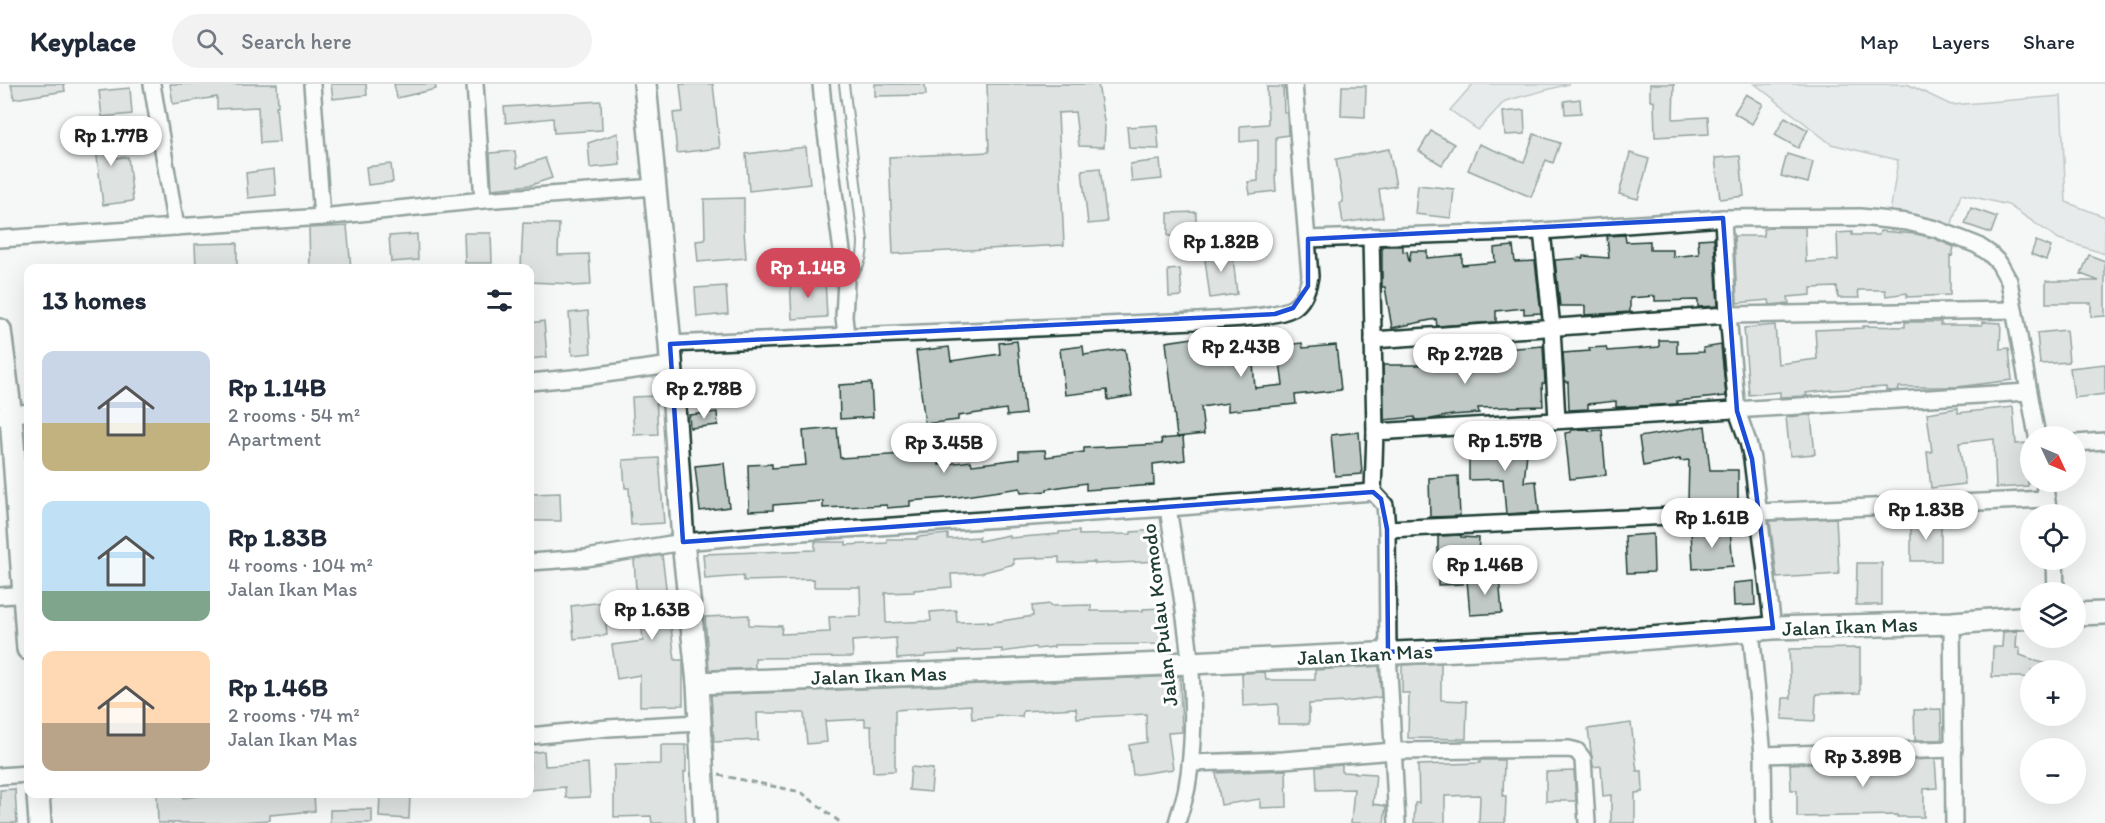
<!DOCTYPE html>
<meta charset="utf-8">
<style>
body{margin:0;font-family:Itim,sans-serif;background:#f2f2f3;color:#1f2937;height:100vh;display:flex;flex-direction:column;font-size:22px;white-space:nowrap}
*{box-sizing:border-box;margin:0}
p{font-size:20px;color:#747a83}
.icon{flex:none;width:33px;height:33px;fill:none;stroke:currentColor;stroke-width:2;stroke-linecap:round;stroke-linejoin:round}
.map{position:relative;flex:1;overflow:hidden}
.panel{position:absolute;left:24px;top:180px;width:510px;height:534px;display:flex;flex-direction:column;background:#fff;border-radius:12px;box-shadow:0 6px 24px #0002}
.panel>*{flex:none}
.needle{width:39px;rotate:134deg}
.controls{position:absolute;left:2020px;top:342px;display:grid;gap:12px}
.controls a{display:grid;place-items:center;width:66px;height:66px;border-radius:50%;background:#fff;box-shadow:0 6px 24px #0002;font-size:30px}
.price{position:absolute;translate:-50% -51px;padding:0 14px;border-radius:21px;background:#fff;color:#222;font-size:20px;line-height:39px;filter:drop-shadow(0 2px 3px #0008)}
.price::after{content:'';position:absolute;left:50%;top:36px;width:18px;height:14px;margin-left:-9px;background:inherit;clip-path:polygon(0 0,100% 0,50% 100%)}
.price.current{background:#d1495b;color:#fff}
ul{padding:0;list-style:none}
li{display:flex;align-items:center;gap:18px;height:150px;padding:0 18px}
li span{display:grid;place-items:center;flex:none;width:168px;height:120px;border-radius:12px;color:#555}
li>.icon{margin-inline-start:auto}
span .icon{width:72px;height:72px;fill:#fffc;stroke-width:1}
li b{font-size:26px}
h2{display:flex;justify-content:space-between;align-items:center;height:72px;padding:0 18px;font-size:26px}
header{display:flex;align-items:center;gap:36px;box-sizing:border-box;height:84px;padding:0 30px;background:#fff;border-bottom:2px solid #e0e1e3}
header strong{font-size:28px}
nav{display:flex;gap:33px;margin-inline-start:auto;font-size:21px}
.search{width:420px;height:54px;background:#f2f2f3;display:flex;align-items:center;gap:15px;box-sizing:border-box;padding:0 21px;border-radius:33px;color:#747a83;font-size:22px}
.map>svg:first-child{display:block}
.green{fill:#d6dcdb;stroke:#7a8c88;stroke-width:1.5}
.building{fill:#c0c9c6;stroke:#1f3d34;stroke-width:1.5}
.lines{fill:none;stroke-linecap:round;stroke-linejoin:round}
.lane-casing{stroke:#1f3d34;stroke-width:12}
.street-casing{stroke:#1f3d34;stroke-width:20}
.secondary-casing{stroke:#1f3d34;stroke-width:26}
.path{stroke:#1f3d34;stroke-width:3;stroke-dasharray:6 4.5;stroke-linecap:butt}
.lane{stroke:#fff;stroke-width:8}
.street{stroke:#fff;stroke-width:15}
.secondary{stroke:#fff;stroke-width:21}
.marked{fill:none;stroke:#1d4ed8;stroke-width:4.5;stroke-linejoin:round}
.labels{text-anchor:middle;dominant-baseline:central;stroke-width:6;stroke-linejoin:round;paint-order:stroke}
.street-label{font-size:21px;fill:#1f3d34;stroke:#fff}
</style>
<header>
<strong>Keyplace</strong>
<div class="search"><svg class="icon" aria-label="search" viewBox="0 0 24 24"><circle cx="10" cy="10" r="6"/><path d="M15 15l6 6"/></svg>Search here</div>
<nav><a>Map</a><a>Layers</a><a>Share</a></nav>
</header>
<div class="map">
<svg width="2105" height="739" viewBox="0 0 2105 739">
<rect width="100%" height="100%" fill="#f6f7f7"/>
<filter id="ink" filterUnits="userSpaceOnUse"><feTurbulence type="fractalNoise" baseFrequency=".0167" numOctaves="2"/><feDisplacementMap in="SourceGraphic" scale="12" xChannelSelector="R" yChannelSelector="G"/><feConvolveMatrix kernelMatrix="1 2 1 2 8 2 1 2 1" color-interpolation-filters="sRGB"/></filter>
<g filter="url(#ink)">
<g class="green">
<polygon points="1473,0 1569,0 1505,17 1478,46 1450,26"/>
<polygon points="1755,0 1907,0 1951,21 2061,12 2066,118 2105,133 2105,170 2059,155 2008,121 1961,110 1950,146 1890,129 1898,76 1831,60"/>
</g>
<g class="building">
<polygon points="11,0 64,0 65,7 14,15"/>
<polygon points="170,0 277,0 278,22 276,22 279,58 260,59 258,23 217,25 217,13 173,20"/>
<polygon points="331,0 366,0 367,11 333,15"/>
<polygon points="394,0 435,0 436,5 397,14"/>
<polygon points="680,0 713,0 720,64 677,69 673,29 683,28"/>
<polygon points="875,0 925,0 926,11 875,12"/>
<polygon points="987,0 1098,0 1105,43 1104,63 1079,62 1075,28 1058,29 1064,161 893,170 889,73 989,68"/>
<polygon points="1650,0 1674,0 1673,35 1708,33 1709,50 1655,53 1654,17 1650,16"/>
<polygon points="1342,2 1366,2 1365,33 1341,32"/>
<polygon points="1267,3 1283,3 1284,28 1287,28 1288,51 1276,53 1276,91 1275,91 1276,107 1250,110 1248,98 1258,97 1258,56 1240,58 1240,42 1268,40"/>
<polygon points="130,4 132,30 102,33 99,7"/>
<polygon points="1746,10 1763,20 1752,40 1734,29"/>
<polygon points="1580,15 1581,29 1565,30 1564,17"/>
<polygon points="601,17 602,46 554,49 553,34 506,39 504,23"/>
<polygon points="1524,26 1525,50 1505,51 1503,28"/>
<polygon points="1785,33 1808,46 1798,64 1775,51"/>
<polygon points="112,41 117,74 128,73 133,117 103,121 96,65 90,66 87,44"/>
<polygon points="1157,41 1159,65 1129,64 1127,43"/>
<polygon points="1431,47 1454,60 1442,81 1419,67"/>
<polygon points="618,49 620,81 590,84 588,59"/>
<polygon points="1534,50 1560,59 1553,79 1546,76 1531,113 1468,86 1479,60 1524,78"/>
<polygon points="806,63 810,100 749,107 746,70"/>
<polygon points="1389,65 1396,102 1379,105 1383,133 1343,139 1340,119 1343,118 1336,75"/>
<polygon points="515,67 517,84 545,74 552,94 531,101 492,105 490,69"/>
<polygon points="1630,69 1649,75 1638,115 1619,110"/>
<polygon points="1787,70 1813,78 1808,99 1781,92"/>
<polygon points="1740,72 1744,112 1720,115 1715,74"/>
<polygon points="1160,76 1162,95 1132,98 1130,80"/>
<polygon points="391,80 393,98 368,101 366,83"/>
<polygon points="1100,84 1107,138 1088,140 1082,86"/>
<polygon points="274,85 276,111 248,114 246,89"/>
<polygon points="1418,101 1454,105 1451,134 1415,130"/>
<polygon points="744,114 744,147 746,174 698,178 696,157 705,156 704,115"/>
<polygon points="1971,124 1997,133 1991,149 1965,140"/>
<polygon points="1196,128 1196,151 1168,152 1168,129"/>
<polygon points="523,139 559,140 558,171 589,170 591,201 572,202 572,200 530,198 530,184 521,184"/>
<polygon points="347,142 351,184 310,184 309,144"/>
<polygon points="1775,143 1805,143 1806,178 1838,176 1837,149 1852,148 1852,151 1879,151 1880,147 1916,150 1933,154 1954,163 1952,172 1950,171 1950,211 1907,213 1907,209 1886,212 1885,206 1858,206 1859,214 1838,214 1837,203 1811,204 1811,211 1788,213 1789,219 1770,221 1769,216 1737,219 1734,152 1764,152 1763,145"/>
<polygon points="464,149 491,149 492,179 465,179"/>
<polygon points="417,150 418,176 391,178 389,152"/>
<polygon points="1625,151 1626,158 1650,157 1650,166 1673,166 1673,173 1699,170 1698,155 1714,154 1718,222 1698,223 1698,216 1655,217 1655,212 1630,214 1630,228 1585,231 1585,222 1560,222 1555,176 1583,174 1583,172 1609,174 1607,152"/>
<polygon points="2036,157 2051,163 2046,176 2031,170"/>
<polygon points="237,159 237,184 196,184 195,160"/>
<polygon points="1382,162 1403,162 1403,168 1407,167 1409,178 1411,167 1427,167 1427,174 1462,171 1462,181 1495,178 1494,164 1513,162 1515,178 1535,177 1541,229 1524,230 1524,224 1496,227 1496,238 1437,242 1436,235 1392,244 1385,203 1382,203"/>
<polygon points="1232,164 1237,210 1210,214 1204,168"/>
<polygon points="2089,171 2105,177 2105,232 2091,233 2091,219 2046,219 2046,197 2099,197 2081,190"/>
<polygon points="1180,185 1182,212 1169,213 1168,186"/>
<polygon points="825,195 827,233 792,235 790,197"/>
<polygon points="726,202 728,230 697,233 695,204"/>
<polygon points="588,227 591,269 572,271 569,229"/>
<polygon points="544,237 547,273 530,275 530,239"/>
<polygon points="1905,238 1941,238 1940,241 1982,241 1982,238 2001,239 2000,265 2009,264 2012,296 1957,303 1899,303 1899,306 1892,307 1886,306 1886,303 1832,306 1806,309 1807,312 1780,313 1780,308 1749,311 1744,244 1775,241 1778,280 1817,275 1815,246 1863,244 1863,242 1905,243"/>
<polygon points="2066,246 2069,278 2040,280 2037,249"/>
<polygon points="1213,251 1214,260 1251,256 1255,304 1283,301 1278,262 1302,259 1303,264 1336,261 1341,306 1295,311 1296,320 1228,327 1228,319 1201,323 1204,350 1177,353 1166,258"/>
<polygon points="1659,256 1677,256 1677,269 1704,268 1703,264 1721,261 1726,312 1677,317 1677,320 1639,322 1616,323 1616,317 1588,320 1588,325 1569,326 1568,298 1565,298 1563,269 1590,267 1589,264 1606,263 1607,267 1659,263"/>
<polygon points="1017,257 1025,330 1007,332 1006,325 958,332 958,336 925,340 916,267 949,263 951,277 1000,270 999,259"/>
<polygon points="1083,262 1084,271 1125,265 1132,312 1108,316 1107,306 1065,311 1060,265"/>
<polygon points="1543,262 1545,299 1542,300 1543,322 1478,324 1479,329 1452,331 1431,335 1415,336 1415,333 1384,336 1383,281 1427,281 1457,277 1456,270 1475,268 1475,270 1503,270 1502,265"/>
<polygon points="2105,280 2105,310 2074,314 2070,284"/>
<polygon points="871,299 873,333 840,335 839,301"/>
<polygon points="656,312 658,350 634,351 632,313"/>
<polygon points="2013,323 2016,360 2026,359 2028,402 1996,404 1994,355 1959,359 1965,400 1931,404 1927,368 1932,368 1927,329 1958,324 1958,329"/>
<polygon points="717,328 718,341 690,344 689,331"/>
<polygon points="1809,331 1811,332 1815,370 1790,372 1786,333"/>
<polygon points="1705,342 1710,386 1738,386 1738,417 1688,417 1689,376 1680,377 1680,375 1643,382 1639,353"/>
<polygon points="837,344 840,374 938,368 939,381 971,377 972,381 1019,375 1019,367 1045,366 1046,373 1084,368 1084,364 1162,360 1161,355 1183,353 1185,376 1153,380 1154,401 1086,406 1086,399 1047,405 1047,407 1021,409 1020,404 958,413 910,417 910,422 887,424 887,421 823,424 823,417 773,421 773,426 749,427 748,381 772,380 772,384 806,381 803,347"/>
<polygon points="1589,345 1589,347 1602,346 1606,391 1570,395 1565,349 1571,348 1571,346"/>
<polygon points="1359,348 1362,390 1335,392 1331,351"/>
<polygon points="1469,357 1503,357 1528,359 1524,398 1536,397 1539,428 1506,430 1503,395 1469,396"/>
<polygon points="659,374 664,439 631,441 629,404 625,404 623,376"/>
<polygon points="724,379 729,423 700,427 695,382"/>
<polygon points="1458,392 1460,432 1430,433 1429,394"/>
<polygon points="560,409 561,437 533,437 532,410"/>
<polygon points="1836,434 1839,490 1777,494 1770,437"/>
<rect x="1911" y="437" width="30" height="40"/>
<polygon points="1730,445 1733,482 1693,485 1691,447"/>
<polygon points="1159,446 1160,477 1095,480 1095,478 1059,479 1059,473 1013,475 1014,480 981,489 951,490 952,503 914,506 914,508 885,509 886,539 931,537 930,528 956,526 957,538 988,537 988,539 1033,532 1032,522 1050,520 1050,522 1091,521 1091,527 1143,527 1143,525 1162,524 1162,560 1054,561 1054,563 1036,565 1035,563 1002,568 1002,565 958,567 958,569 925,571 925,573 897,575 896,554 852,557 853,573 755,574 755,584 709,586 705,533 749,531 749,541 782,542 781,550 830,548 829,533 861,532 860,503 814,503 814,495 744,497 743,492 705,495 703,470 815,466 815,458 846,458 846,461 887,459 887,455 917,455 917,453 948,450 948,455 979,453 979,457 1009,451 1009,454 1059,450 1059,448 1079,447 1079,451 1131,450 1131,448"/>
<polygon points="1653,450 1654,488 1627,489 1625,452"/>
<polygon points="1461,451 1461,453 1479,454 1478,472 1462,471 1463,500 1438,501 1438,452"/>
<polygon points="662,471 675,576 683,576 683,621 640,622 640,591 617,595 612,561 643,557 641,534 638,534 634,476"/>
<polygon points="1857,479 1882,479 1882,521 1856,521"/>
<polygon points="1499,493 1502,529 1470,531 1467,496"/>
<polygon points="1754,497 1755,521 1734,522 1733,499"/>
<polygon points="604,518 607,551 574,555 571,522"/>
<polygon points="2017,547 2016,564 2020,564 2020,571 2060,585 2059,586 2031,586 2031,596 2024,593 1992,593 1993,563 2002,563 2003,548"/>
<polygon points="1860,564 1860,609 1816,610 1815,637 1782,635 1783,614 1791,614 1789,565"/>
<polygon points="1441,579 1441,616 1467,617 1466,655 1408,654 1409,609 1402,609 1402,581"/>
<polygon points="1379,582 1381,613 1346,618 1309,620 1309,640 1278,640 1278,620 1243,622 1242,589 1265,588 1266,596 1315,596 1315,586"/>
<polygon points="1180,592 1182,648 1168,649 1173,685 1133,691 1129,661 1147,658 1146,630 1077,634 1076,624 1023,627 1022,633 996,631 996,633 972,635 971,621 895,626 895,687 873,688 871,642 865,642 865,635 825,637 827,658 807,660 804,629 757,629 758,656 714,658 711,611"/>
<polygon points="1941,625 1942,656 1915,656 1914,626"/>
<polygon points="1631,639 1637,687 1642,687 1643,708 1635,709 1635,739 1611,739 1611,711 1603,712 1601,682 1593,683 1588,645"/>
<polygon points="661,661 686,661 686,688 684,688 686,739 652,739 651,732 614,733 614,681 661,680"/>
<polygon points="544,667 545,682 588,679 590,713 566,714 565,703 530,706 530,669"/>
<polygon points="1935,675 1937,704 1924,705 1924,733 1897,733 1897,731 1797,733 1797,706 1791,706 1790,680"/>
<polygon points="1480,676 1504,676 1503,712 1506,712 1505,739 1479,739 1480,711 1445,712 1445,739 1414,739 1415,719 1419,719 1418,681 1480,679"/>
<polygon points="1342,681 1342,688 1376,690 1373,720 1386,722 1384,739 1351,739 1354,705 1317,706 1316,683"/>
<polygon points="911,683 933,685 931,708 909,706"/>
<polygon points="1286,686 1287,723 1260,724 1260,715 1221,721 1216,689"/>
<polygon points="1574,687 1576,717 1546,717 1546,688"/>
<polygon points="15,705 17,739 0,739 0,706"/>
<polygon points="157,710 183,710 183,714 214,710 314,710 315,727 270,731 270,736 226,739 158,739"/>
<polygon points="380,710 410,710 409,735 379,733"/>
<polygon points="372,725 372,739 330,739 330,726"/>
</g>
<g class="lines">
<g class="lane-casing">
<path id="lane" d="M 844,0 L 863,157 C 863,176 860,182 847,196"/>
</g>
<g class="street-casing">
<g id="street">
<polyline points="152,0 176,143"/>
<polyline points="312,0 322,133"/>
<polyline points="475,0 483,116"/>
<polyline points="821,0 825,41 846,197 844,233 846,251"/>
<polyline points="1723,134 1728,231 1737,327 1748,358 1752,375 1773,544"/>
<polyline points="1542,147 1552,244 1557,336"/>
<polyline points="1371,152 1375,348 1373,408 1385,421 1387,445 1388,568 1397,739"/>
<polyline points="0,155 322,133 483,116 655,103"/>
<polyline points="1308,155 1542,147 1723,134 1860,133 1907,138 1936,145 1977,161 1989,169 1999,179 2009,197 2037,352"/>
<polyline points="1373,256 1728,231 2014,226"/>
<path d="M 670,260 L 1195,237 C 1220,235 1272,235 1293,224 C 1304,217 1308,204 1310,192 L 1294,0"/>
<polyline points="530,298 583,293 671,281"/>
<polyline points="0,333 28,328"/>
<polyline points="1375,348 2028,308"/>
<polyline points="2076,359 2105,357"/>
<polyline points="2044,398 2049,430"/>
<path d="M 1168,424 C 1182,515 1203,611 1187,703 C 1185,715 1180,727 1177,739"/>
<polyline points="1387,445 2046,415"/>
<polyline points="2055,476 2056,508"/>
<polyline points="530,478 586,474 683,458 786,449 1168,424 1373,408"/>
<polyline points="0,512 28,510"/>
<polyline points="1952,539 1954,739"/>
<polyline points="1751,546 1763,671 1764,739"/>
<polyline points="530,652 608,644 699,639"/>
<polyline points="1763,671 1954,665"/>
<polyline points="1190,679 1283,676 1394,667 1569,665 1577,667 1583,675 1587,739"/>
<polyline points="0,692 28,690"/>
</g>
</g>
<g class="secondary-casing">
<g id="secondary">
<polyline points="645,0 670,260 683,458 698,599 705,739"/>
<polyline points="0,246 11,332 28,565"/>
<polyline points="2076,530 2105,529"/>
<polyline points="698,599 1190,579 1577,560 1773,544 1952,539 2031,533"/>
<polyline points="38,710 40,739"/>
</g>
</g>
<polyline class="path" points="719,691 801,708 841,739"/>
<use href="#lane" class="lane"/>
<use href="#street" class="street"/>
<use href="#secondary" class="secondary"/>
</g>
</g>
<path d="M0 0H2105V739H0ZM 1723,134 L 1737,327 L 1752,375 L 1773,544 L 1388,568 L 1387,445 L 1381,415 L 1373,408 L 683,458 L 670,260 L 1275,230 L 1293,224 L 1308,202 L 1308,155 Z" fill="#f6f7f7" fill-opacity=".55" fill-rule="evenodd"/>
<path class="marked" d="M 1723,134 L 1737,327 L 1752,375 L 1773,544 L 1388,568 L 1387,445 L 1381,415 L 1373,408 L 683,458 L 670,260 L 1275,230 L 1293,224 L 1308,202 L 1308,155 Z"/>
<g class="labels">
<g class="street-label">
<text transform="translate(1159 531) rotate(-97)">Jalan Pulau Komodo</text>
<text transform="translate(1850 542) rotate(-2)">Jalan Ikan Mas</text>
<text transform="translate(1365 570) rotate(-3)">Jalan Ikan Mas</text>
<text transform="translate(879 591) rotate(-2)">Jalan Ikan Mas</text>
</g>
</g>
</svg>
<div class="controls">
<a><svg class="needle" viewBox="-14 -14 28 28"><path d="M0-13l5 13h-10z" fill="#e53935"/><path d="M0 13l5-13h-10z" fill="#747a83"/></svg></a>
<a><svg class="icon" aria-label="locate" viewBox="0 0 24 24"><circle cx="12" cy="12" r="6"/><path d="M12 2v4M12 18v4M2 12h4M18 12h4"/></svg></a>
<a><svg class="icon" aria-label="layers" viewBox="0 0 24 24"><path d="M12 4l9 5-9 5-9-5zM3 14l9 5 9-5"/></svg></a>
<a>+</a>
<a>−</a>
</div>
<b class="price" style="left:111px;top:83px">Rp 1.77B</b>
<b class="price" style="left:1221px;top:189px">Rp 1.82B</b>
<b class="price current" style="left:808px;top:215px">Rp 1.14B</b>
<b class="price" style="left:1241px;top:294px">Rp 2.43B</b>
<b class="price" style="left:1465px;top:301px">Rp 2.72B</b>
<b class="price" style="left:704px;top:336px">Rp 2.78B</b>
<b class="price" style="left:1505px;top:388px">Rp 1.57B</b>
<b class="price" style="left:944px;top:390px">Rp 3.45B</b>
<b class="price" style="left:1926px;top:457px">Rp 1.83B</b>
<b class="price" style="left:1712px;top:465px">Rp 1.61B</b>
<b class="price" style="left:1485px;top:512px">Rp 1.46B</b>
<b class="price" style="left:652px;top:557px">Rp 1.63B</b>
<b class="price" style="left:1863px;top:704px">Rp 3.89B</b>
<section class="panel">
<h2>13 homes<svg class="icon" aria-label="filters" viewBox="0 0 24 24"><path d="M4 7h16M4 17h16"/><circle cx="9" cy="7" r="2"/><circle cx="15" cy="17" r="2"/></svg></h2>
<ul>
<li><span style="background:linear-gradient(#c9d6e8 60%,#c2b280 0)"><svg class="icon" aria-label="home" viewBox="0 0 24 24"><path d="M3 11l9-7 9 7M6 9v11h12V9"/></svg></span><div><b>Rp 1.14B</b><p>2 rooms · 54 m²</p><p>Apartment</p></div></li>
<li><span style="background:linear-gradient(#bfe0f5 75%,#7fa58c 0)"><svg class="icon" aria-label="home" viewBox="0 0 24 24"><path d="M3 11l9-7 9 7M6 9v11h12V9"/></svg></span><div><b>Rp 1.83B</b><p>4 rooms · 104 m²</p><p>Jalan Ikan Mas</p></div></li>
<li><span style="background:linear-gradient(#ffd9b3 60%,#b9a48a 0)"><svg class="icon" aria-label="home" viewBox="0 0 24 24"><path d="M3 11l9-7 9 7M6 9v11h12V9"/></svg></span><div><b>Rp 1.46B</b><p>2 rooms · 74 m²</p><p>Jalan Ikan Mas</p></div></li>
</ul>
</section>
</div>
